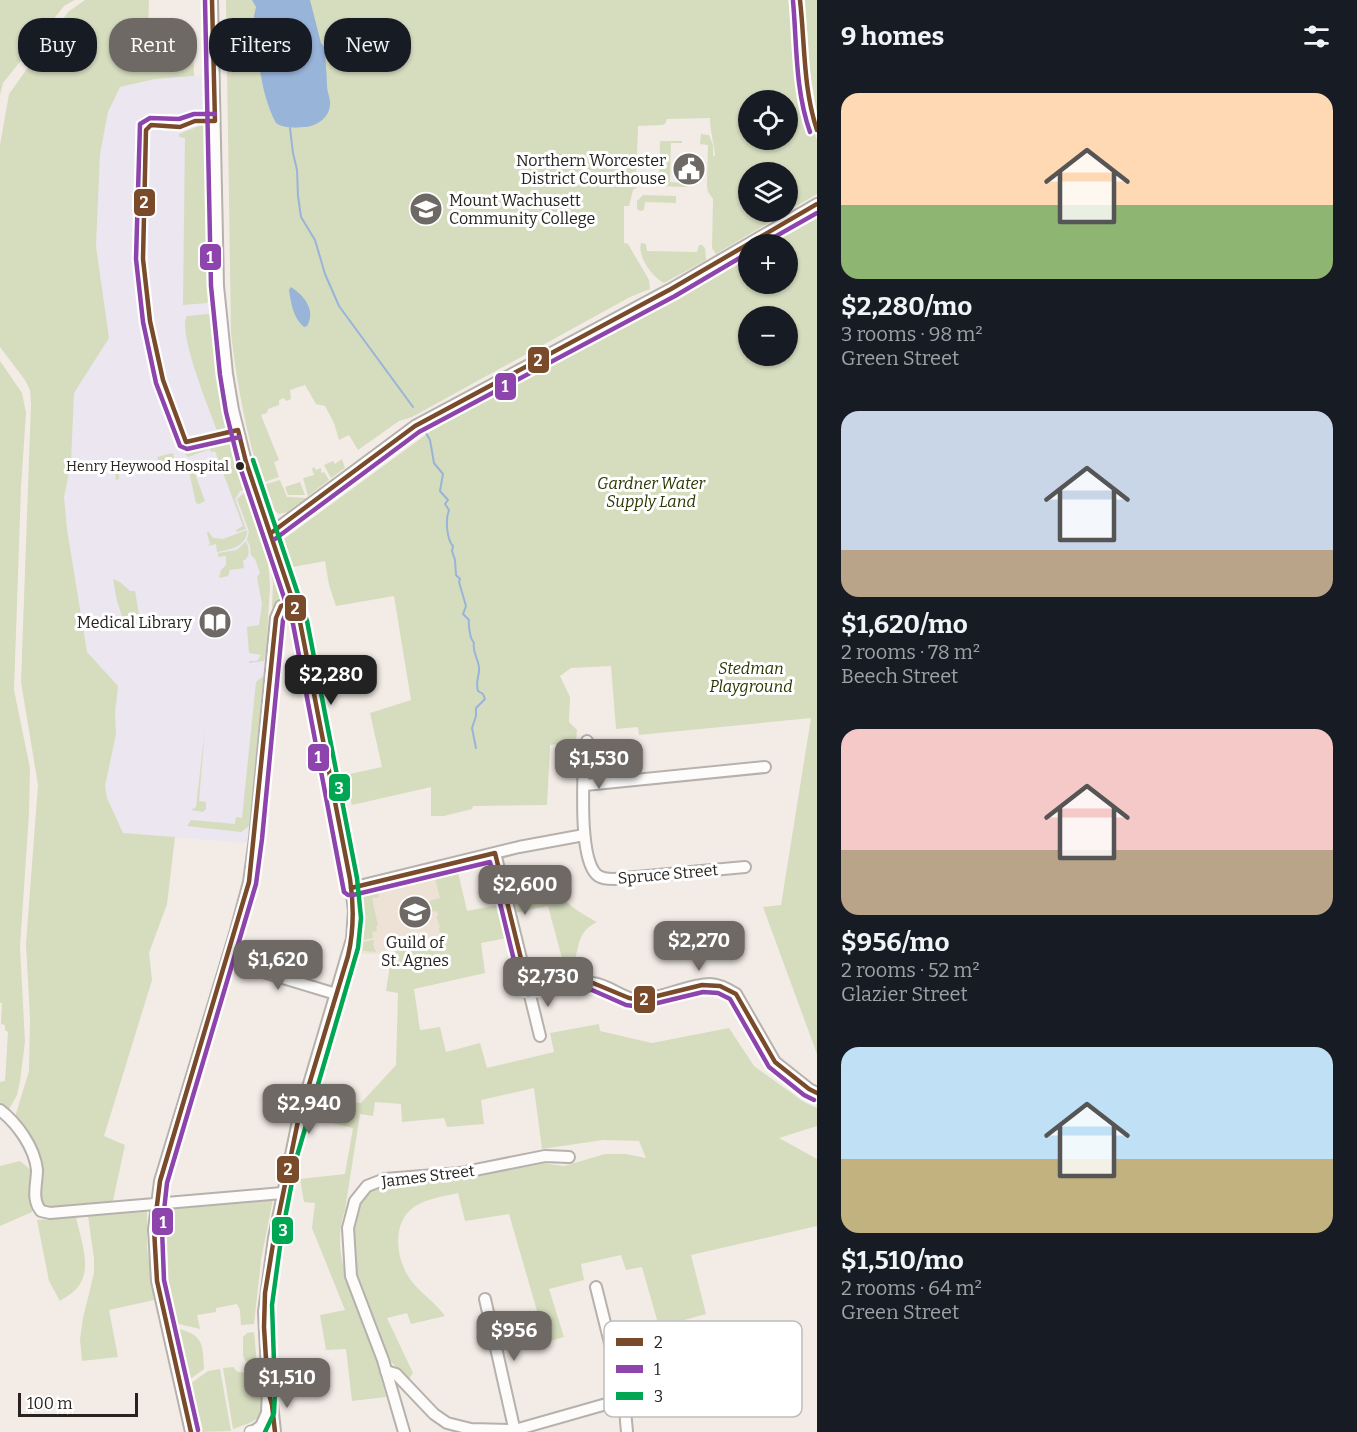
<!DOCTYPE html>
<meta charset="utf-8">
<style>
body{margin:0;font-family:Bitter,serif;background:#242831;color:#f1f3f6;height:100vh;display:flex;flex-direction:column;font-size:22px;white-space:nowrap}
*{box-sizing:border-box;margin:0}
p{font-size:20px;color:#9ea1a6}
.icon{flex:none;width:33px;height:33px;fill:none;stroke:currentColor;stroke-width:2;stroke-linecap:round;stroke-linejoin:round}
.map{position:relative;flex:1;overflow:hidden}
.sheet{display:flex;flex-direction:column;background:#171b24;width:540px}
.sheet>*{flex:none}
.top-card{position:absolute;left:18px;top:18px;width:570px;height:54px;display:flex;gap:12px}
.buttons{position:absolute;left:738px;top:90px;display:grid;gap:12px}
.buttons a{display:grid;place-items:center;width:60px;height:60px;border-radius:50%;background:#171b24;box-shadow:0 2px 4px #0004;font-size:30px}
.scale{position:absolute;left:18px;bottom:15px;width:120px;box-sizing:border-box;padding-left:6px;border:3px solid #28231f;border-top:0;font-size:16px;line-height:21px;white-space:nowrap;color:#28231f;-webkit-text-stroke:4px #fff;paint-order:stroke}
.price{position:absolute;translate:-50% -51px;padding:0 14px;border-radius:12px;background:#6f6965;color:#fff;font-size:20px;line-height:39px;filter:drop-shadow(0 2px 3px #0008)}
.price::after{content:'';position:absolute;left:50%;top:36px;width:18px;height:14px;margin-left:-9px;background:inherit;clip-path:polygon(0 0,100% 0,50% 100%)}
.price.selected{background:#222;color:#fff}
ul{padding:0;list-style:none}
li{display:grid;align-content:center;gap:12px;height:318px;padding:0 24px}
li span{display:grid;place-items:center;height:186px;border-radius:18px;color:#555}
li>.icon{margin-inline-start:auto}
span .icon{width:108px;height:108px;fill:#fffc;stroke-width:1}
li b{font-size:26px}
h2{display:flex;justify-content:space-between;align-items:center;height:72px;padding:0 24px;font-size:26px}
.pill{padding:0 21px;border-radius:24px;background:#171b24;box-shadow:0 2px 4px #0004;font-size:21px;line-height:54px}
.pill.selected{background:#6f6965;color:#fff}
main{display:flex;flex:1;min-height:0}
.map>svg:first-child{display:block}
.built{fill:#eee1d5}
.medical{fill:#ebe6f0}
.green{fill:#d6dcbe;fill-rule:evenodd}
.water{fill:#99b4d9}
.lines{fill:none;stroke-linecap:round;stroke-linejoin:round}
.stream{stroke:#99b4d9;stroke-width:2}
.minor-casing{stroke:#b6b1ac;stroke-width:14}
.major-casing{stroke:#b6b1ac;stroke-width:15}
.minor{stroke:#fdfcfb;stroke-width:10}
.major{stroke:#fdfcfb;stroke-width:12}
.bus-1-casing{stroke:#fff;stroke-width:9}
.bus-2-casing{stroke:#fff;stroke-width:9}
.bus-3-casing{stroke:#fff;stroke-width:9}
.bus-1{stroke:#7a4b2a;stroke-width:4.5}
.bus-2{stroke:#8e44ad;stroke-width:4.5}
.bus-3{stroke:#00a651;stroke-width:4.5}
.bus-dot{fill:#28231f;stroke:#fff;stroke-width:2}
.labels{text-anchor:middle;dominant-baseline:central;stroke-width:6;stroke-linejoin:round;paint-order:stroke}
.bus-label{font-size:14px;fill:#28231f;stroke:#fff;text-anchor:end}
.poi-label{font-size:16px;fill:#28231f;stroke:#fff;text-anchor:end}
.park-label{font-size:16px;font-style:italic;fill:#2a3600;stroke:#fff}
.street-label{font-size:16px;fill:#28231f;stroke:#fff}
.key{fill:#fff;stroke:#bebdbc;stroke-width:1.5}
.key-label{font-size:16px;fill:#28231f}
.line-badge{stroke:#fff;stroke-width:2}
.badge-label{font-size:16px;text-anchor:middle;font-weight:bold;fill:#fff}
</style>
<main>
<div class="map">
<svg width="817" height="1432" viewBox="0 0 817 1432">
<rect width="100%" height="100%" fill="#f3ece6"/>
<polygon class="built" points="457,868 472,934 376,954 356,953 363,912 362,896 365,891 370,888"/>
<polygon class="medical" points="205,76 212,292 215,336 228,414 231,443 242,492 268,573 264,639 266,656 247,843 123,833 107,798 105,786 116,734 115,713 117,686 87,652 67,529 64,497 71,463 74,393 109,338 96,243 100,154 108,112 120,87 155,79"/>
<g class="green">
<polygon points="0,0 75,0 64,6 3,83 0,95"/>
<path d="M 85,0 L 149,0 L 148,34 L 193,33 L 194,76 L 155,79 L 120,87 L 108,112 L 100,154 L 96,246 L 109,338 L 74,393 L 71,463 L 64,497 L 67,529 L 87,652 L 118,686 L 115,713 L 116,734 L 105,786 L 107,798 L 123,833 L 175,837 L 167,904 L 149,953 L 152,980 L 104,1136 L 125,1145 L 112,1205 L 44,1208 C 38,1196 41,1188 42,1176 C 43,1151 30,1135 15,1117 L 29,1071 L 30,1018 L 26,944 L 38,785 L 21,682 L 31,404 L 30,390 L 25,380 L 0,347 L 0,145 L 9,94 L 68,12 Z"/>
<path d="M 226,0 L 796,0 L 803,89 L 811,126 L 817,140 L 817,194 L 788,211 L 788,172 L 748,172 L 748,212 L 787,212 L 716,254 L 712,248 L 713,199 L 708,192 L 707,186 L 708,145 L 700,144 L 701,134 L 709,135 L 713,145 L 713,156 L 715,156 C 714,142 710,131 710,118 L 667,119 L 665,124 L 662,125 L 638,126 L 636,179 L 643,179 L 644,182 L 633,190 L 629,206 L 624,206 L 624,243 L 628,244 L 649,280 L 650,289 L 630,297 L 412,417 L 399,421 L 358,450 L 349,435 L 339,440 L 334,423 L 325,406 L 316,404 L 305,385 L 290,390 L 291,399 L 286,401 L 284,398 L 279,400 L 279,405 L 268,409 L 267,413 L 261,415 L 279,460 L 274,462 L 279,477 L 262,483 C 246,434 237,384 231,333 ZM 748,100 L 788,100 L 788,140 L 748,140 Z"/>
<polygon points="805,0 817,0 817,113 810,72"/>
<polygon points="202,125 207,128 208,132 212,292 207,303 183,305 185,138 179,137 179,134"/>
<polygon points="660,141 682,141 682,143 671,143 670,182 686,183 686,187 656,186 654,184 653,180 659,179"/>
<polygon points="643,195 676,196 676,203 645,202 644,210 640,211 637,209 637,201"/>
<path d="M 817,211 L 817,1054 L 763,907 L 781,905 L 811,718 L 639,735 L 638,727 L 616,729 L 611,666 L 571,668 L 560,676 L 570,697 L 569,722 L 577,730 L 576,742 L 550,745 L 547,805 L 473,806 L 472,809 L 444,816 L 431,816 L 431,787 L 352,805 L 345,775 L 382,767 L 370,713 L 411,700 L 394,596 L 336,606 L 329,585 L 325,561 L 293,567 L 284,539 L 431,431 L 748,250 L 748,284 L 788,284 L 788,244 L 758,244 ZM 748,316 L 788,316 L 788,356 L 748,356 Z"/>
<path d="M 641,243 L 646,244 L 647,251 L 697,252 L 699,245 L 702,245 L 705,248 L 706,260 L 664,283 C 652,277 637,256 641,243 Z"/>
<path d="M 208,314 L 212,316 L 214,320 L 218,359 L 229,420 L 227,427 L 217,430 C 210,411 177,331 187,316 Z"/>
<polygon points="0,361 22,393 26,413 21,487 14,690 30,768 29,813 20,947 25,1042 20,1081 17,1095 8,1111 0,1102 0,1082 5,1081 8,1032 5,1030 5,1025 1,1024 2,1003 0,1003"/>
<polygon points="228,442 231,443 245,490 240,491 235,499 246,529 237,532 236,530 243,526 215,451 211,452 210,449 188,457 185,454 188,451"/>
<polygon points="173,453 175,463 160,467 157,457"/>
<polygon points="342,459 345,468 331,478 324,465 333,461 335,464"/>
<polygon points="190,460 205,501 199,504 196,503 187,463"/>
<polygon points="144,462 147,464 119,474 119,479 116,480 115,472"/>
<polygon points="314,467 316,470 321,468 321,473 324,472 329,480 308,496 303,478 314,475 312,469"/>
<polygon points="280,480 287,497 306,498 287,512 279,514 270,507 263,485"/>
<polygon points="300,482 305,495 288,495 285,487"/>
<polygon points="246,491 260,531 268,561 270,586 266,652 264,661 249,663 249,661 257,661 261,655 249,653 247,627 259,625 262,604 257,577 260,573 255,559 251,555 250,546 247,540 249,531 237,499"/>
<path d="M 247,530 C 248,546 229,550 217,552 L 216,544 L 208,546 L 210,544 L 207,533 L 208,531 L 213,538 L 223,539 Z"/>
<path d="M 246,541 C 249,548 251,557 243,561 L 244,568 L 230,570 L 228,576 L 219,578 L 221,570 L 226,565 L 226,556 L 218,557 L 218,553 L 237,550 Z"/>
<polygon points="268,550 284,587 282,595 272,608 273,583"/>
<polygon points="113,579 120,582 130,591 135,591 140,620 130,622 123,619 117,601"/>
<polygon points="263,676 264,683 249,826 241,832 187,826 191,820 235,824 236,817 242,818 256,682"/>
<polygon points="205,728 199,801 206,802 206,809 203,812 191,810 196,807"/>
<path d="M 457,868 L 467,911 L 498,905 L 507,938 L 481,943 L 485,973 L 414,989 L 420,1030 L 440,1027 L 446,1052 L 480,1043 L 487,1068 L 554,1052 L 550,1033 L 599,1024 L 600,1031 L 652,1043 L 729,1028 L 754,1066 L 804,1102 L 817,1108 L 817,1126 L 779,1138 L 817,1159 L 817,1226 L 691,1255 L 706,1314 L 659,1327 L 642,1267 L 626,1270 L 621,1255 L 581,1264 L 584,1280 L 549,1289 L 564,1337 L 546,1342 L 509,1214 L 465,1221 L 458,1193 C 443,1197 427,1198 414,1207 C 391,1223 396,1259 410,1279 C 420,1293 435,1302 445,1316 L 411,1324 L 407,1313 L 387,1318 L 413,1373 L 409,1379 L 389,1360 L 356,1269 L 354,1229 L 358,1212 L 364,1198 L 371,1191 L 384,1183 L 460,1176 L 541,1163 L 564,1166 L 605,1154 L 626,1154 L 646,1158 L 639,1141 L 603,1140 L 542,1149 L 534,1088 L 481,1100 L 484,1124 L 447,1127 L 444,1118 L 402,1122 L 401,1104 L 375,1102 L 373,1116 L 360,1114 L 345,1210 C 328,1258 358,1298 372,1343 C 378,1360 381,1379 386,1397 L 352,1401 L 346,1349 L 326,1350 L 320,1315 L 345,1310 L 312,1228 L 315,1203 L 304,1202 L 300,1179 L 345,1174 L 353,1128 L 332,1123 L 338,1099 L 361,1103 L 396,1065 L 398,993 L 386,991 L 392,952 L 441,942 L 439,928 L 440,927 L 436,916 L 438,916 L 437,911 L 431,912 L 429,901 L 440,898 L 434,875 L 427,875 Z"/>
<path d="M 549,878 C 557,898 578,912 597,922 C 579,931 580,941 575,960 L 563,962 L 548,906 L 515,913 L 507,883 Z"/>
<path d="M 377,887 L 379,897 L 372,898 L 378,926 L 376,926 L 377,931 L 372,932 L 373,938 L 369,939 L 368,937 L 368,939 L 359,941 C 361,930 361,898 365,891 Z"/>
<polygon points="374,940 373,945 376,952 357,950 358,943"/>
<polygon points="20,1161 32,1171 32,1212 0,1226 0,1166"/>
<polygon points="270,1198 273,1199 261,1260 254,1324 241,1325 240,1310 237,1304 216,1308 216,1312 197,1315 200,1329 175,1323 165,1262 164,1207"/>
<polygon points="144,1210 147,1212 147,1247 154,1300 109,1310 118,1357 82,1361 80,1339 83,1318 94,1273 94,1259 88,1216"/>
<path d="M 76,1217 C 80,1236 91,1265 81,1282 C 77,1291 67,1296 60,1301 L 49,1281 L 37,1220 Z"/>
<path d="M 176,1328 C 203,1335 203,1343 204,1369 L 189,1380 Z"/>
<polygon points="254,1332 257,1365 245,1361 243,1355 243,1337 247,1333"/>
<path d="M 233,1367 L 238,1372 L 253,1373 L 258,1375 C 259,1387 266,1411 256,1419 C 251,1424 240,1426 233,1429 L 223,1368 Z"/>
<polygon points="220,1369 231,1431 200,1432 190,1384 208,1371"/>
</g>
<g class="water">
<path d="M 252,0 L 310,0 L 321,43 L 325,48 C 325,61 327,74 327,86 C 327,92 331,99 330,105 C 329,119 315,127 303,127 C 293,128 283,128 276,123 C 259,91 258,52 254,16 L 256,7 Z"/>
<path d="M 291,287 C 305,296 316,311 307,326 L 304,327 C 293,318 291,303 289,290 Z"/>
</g>
<g class="lines">
<g class="stream">
<polyline points="290,128 293,153 297,170 298,196 301,217 315,240 325,274 339,306 413,407"/>
<path d="M 426,433 L 430,440 L 434,463 L 443,474 L 440,491 L 448,500 L 445,504 L 449,510 C 445,520 447,540 453,546 L 452,551 L 455,560 L 456,575 L 460,579 L 459,582 L 466,606 L 463,614 L 469,620 C 468,625 470,633 471,638 L 474,643 C 472,652 478,658 479,667 C 480,677 475,679 478,691 L 483,694 L 485,699 L 476,708 L 476,716 L 472,728 L 476,748"/>
</g>
<g class="minor-casing">
<g id="minor">
<polyline points="212,0 218,286 227,374 233,410 246,462 300,622 350,879 354,911 352,939 298,1121 274,1238 264,1312 268,1391 267,1413 261,1426 254,1431"/>
<polyline points="271,533 415,426 671,289 817,204"/>
<path d="M 587,741 L 584,749 C 584,776 578,855 596,874 C 601,879 608,879 614,879 L 745,867"/>
<polyline points="585,785 765,767"/>
<polyline points="495,853 540,1036"/>
<polyline points="351,888 519,847 584,835"/>
<polyline points="227,961 336,994"/>
<path d="M 528,987 C 550,985 572,980 593,983 C 610,985 625,1001 641,1000 C 662,998 690,984 710,984 C 719,984 728,989 736,994 L 775,1062 L 809,1089 L 817,1093"/>
<path d="M 0,1110 C 17,1123 35,1148 37,1170 C 37,1184 31,1199 41,1211 L 50,1213 L 282,1193"/>
<polyline points="596,1287 624,1399 627,1432"/>
<polyline points="485,1299 515,1432"/>
<polyline points="386,1371 396,1374 434,1414 447,1423 471,1429 515,1430 624,1399 789,1345"/>
<polyline points="272,1403 275,1432"/>
<polyline points="191,1432 157,1281 154,1229 160,1181 235,934 249,882 255,838 276,618 281,606 294,601"/>
<polyline points="404,1432 383,1360 351,1276 348,1228 355,1201 367,1186 385,1179 460,1173 545,1156 569,1157"/>
</g>
</g>
<g class="major-casing">
<polyline id="major" points="251,1432 264,1432"/>
</g>
<use href="#minor" class="minor"/>
<use href="#major" class="major"/>
<g class="bus-1-casing">
<g id="bus-1">
<path d="M 212,0 L 215,121 L 195,121 L 180,127 L 151,125 L 146,130 L 143,259 L 150,321 L 163,380 L 186,442 L 238,430 L 246,462 L 300,622 L 350,879 C 354,905 354,930 348,956 L 298,1121 L 274,1238 L 265,1293 L 264,1327 L 268,1391 L 272,1405 L 275,1432"/>
<path d="M 800,0 C 805,44 803,88 817,130"/>
<polyline points="271,533 415,426 671,289 817,204"/>
<polyline points="351,888 495,853 528,987 569,982 593,983 629,998 641,1000 702,985 720,986 736,994 775,1062 809,1089 817,1093"/>
<polyline points="191,1432 157,1281 154,1229 160,1181 249,882 276,618 281,606 294,601"/>
</g>
</g>
<g class="bus-2-casing">
<g id="bus-2">
<polyline points="205,0 211,286 220,375 226,412 239,464 293,624 344,892 348,895 353,895 490,862 521,989 523,993 528,994 569,990 592,990 626,1005 641,1007 703,992 718,993 730,999 769,1067 804,1095 814,1100"/>
<path d="M 793,1 C 797,45 795,89 810,132"/>
<polyline points="215,114 194,114 179,119 150,118 140,124 136,259 143,322 156,383 180,446 187,449 240,437"/>
<polyline points="762,244 817,213"/>
<polyline points="275,539 419,432 675,296 748,253"/>
<polyline points="198,1430 164,1280 162,1229 167,1183 256,884 262,839 283,620 287,612 297,608"/>
</g>
</g>
<g class="bus-3-casing">
<polyline id="bus-3" points="253,460 307,621 357,878 361,918 358,948 297,1156 281,1239 272,1305 275,1391 274,1413 265,1432"/>
</g>
<use href="#bus-1" class="bus-1"/>
<use href="#bus-2" class="bus-2"/>
<use href="#bus-3" class="bus-3"/>
</g>
<defs>
<g id="civic-disc" transform="scale(1.725)"><circle r="9.5" fill="#6f6965" stroke="#fff"/><path d="M-.6-6.5H3V-4.5H.6V-3L4-1V1h2V6H-6V1h2V-1L-.6-3ZM-1.2 2.5V6h2.4V2.5Z" fill="#fff"/></g>
<g id="university-disc" transform="scale(1.725)"><circle r="9.5" fill="#6f6965" stroke="#fff"/><path d="M0-5L7-2L0 1L-7-2ZM-4 1L0 2.5L4 1V4Q0 6-4 4Z" fill="#fff"/></g>
<g id="library-disc" transform="scale(1.725)"><circle r="9.5" fill="#6f6965" stroke="#fff"/><path d="M-6-4Q-3-5.5-.7-3.5V5Q-3 3-6 4ZM6-4Q3-5.5 .7-3.5V5Q3 3 6 4Z" fill="#fff"/></g>
<g id="school-disc" transform="scale(1.725)"><circle r="9.5" fill="#6f6965" stroke="#fff"/><path d="M0-5L7-2L0 1L-7-2ZM-4 1L0 2.5L4 1V4Q0 6-4 4Z" fill="#fff"/></g>
</defs>
<g fill-rule="evenodd">
<use href="#civic-disc" x="689" y="169"/>
<use href="#university-disc" x="426" y="209"/>
<use href="#library-disc" x="215" y="622"/>
<use href="#school-disc" x="415" y="912"/>
</g>
<circle class="bus-dot" cx="240" cy="466" r="5"/>
<g class="labels">
<g class="bus-label">
<text x="229" y="466">Henry Heywood Hospital</text>
</g>
<g class="poi-label">
<text x="666" y="160">Northern Worcester<tspan x="666" dy="18">District Courthouse</tspan></text>
<text x="449" y="200" text-anchor="start">Mount Wachusett<tspan x="449" dy="18">Community College</tspan></text>
<text x="192" y="622">Medical Library</text>
<text x="415" y="942" text-anchor="middle">Guild of<tspan x="415" dy="18">St. Agnes</tspan></text>
</g>
<g class="park-label">
<text x="651" y="483">Gardner Water<tspan x="651" dy="18">Supply Land</tspan></text>
<text x="751" y="668">Stedman<tspan x="751" dy="18">Playground</tspan></text>
</g>
<g class="street-label">
<text transform="translate(668 874) rotate(-5)">Spruce Street</text>
<text transform="translate(428 1176) rotate(-7)">James Street</text>
</g>
</g>
<rect x="604" y="1321" width="198" height="96" rx="9" class="key"/>
<rect x="616" y="1338" width="27" height="8" fill="#7a4b2a"/>
<rect x="616" y="1365" width="27" height="8" fill="#8e44ad"/>
<rect x="616" y="1392" width="27" height="8" fill="#00a651"/>
<g class="key-label">
<text x="654" y="1348">2</text>
<text x="654" y="1375">1</text>
<text x="654" y="1402">3</text>
</g>
<g class="line-badge">
<rect x="133" y="188" width="23" height="29" rx="6" fill="#7a4b2a"/>
<rect x="199" y="243" width="23" height="28" rx="6" fill="#8e44ad"/>
<rect x="527" y="346" width="23" height="28" rx="6" fill="#7a4b2a"/>
<rect x="494" y="372" width="23" height="29" rx="6" fill="#8e44ad"/>
<rect x="284" y="594" width="23" height="28" rx="6" fill="#7a4b2a"/>
<rect x="307" y="743" width="23" height="29" rx="6" fill="#8e44ad"/>
<rect x="328" y="773" width="23" height="29" rx="6" fill="#00a651"/>
<rect x="633" y="985" width="23" height="29" rx="6" fill="#7a4b2a"/>
<rect x="276" y="1155" width="24" height="29" rx="6" fill="#7a4b2a"/>
<rect x="151" y="1207" width="23" height="29" rx="6" fill="#8e44ad"/>
<rect x="271" y="1216" width="23" height="29" rx="6" fill="#00a651"/>
</g>
<g class="badge-label">
<text x="144" y="208">2</text>
<text x="210" y="263">1</text>
<text x="538" y="366">2</text>
<text x="505" y="392">1</text>
<text x="295" y="614">2</text>
<text x="318" y="763">1</text>
<text x="339" y="794">3</text>
<text x="644" y="1005">2</text>
<text x="288" y="1175">2</text>
<text x="163" y="1228">1</text>
<text x="283" y="1236">3</text>
</g>
</svg>
<div class="buttons">
<a><svg class="icon" aria-label="locate" viewBox="0 0 24 24"><circle cx="12" cy="12" r="6"/><path d="M12 2v4M12 18v4M2 12h4M18 12h4"/></svg></a>
<a><svg class="icon" aria-label="layers" viewBox="0 0 24 24"><path d="M12 4l9 5-9 5-9-5zM3 14l9 5 9-5"/></svg></a>
<a>+</a>
<a>−</a>
</div>
<div class="scale">100 m</div>
<b class="price selected" style="left:331px;top:706px">$2,280</b>
<b class="price" style="left:599px;top:790px">$1,530</b>
<b class="price" style="left:525px;top:916px">$2,600</b>
<b class="price" style="left:699px;top:972px">$2,270</b>
<b class="price" style="left:278px;top:991px">$1,620</b>
<b class="price" style="left:548px;top:1008px">$2,730</b>
<b class="price" style="left:309px;top:1135px">$2,940</b>
<b class="price" style="left:514px;top:1362px">$956</b>
<b class="price" style="left:287px;top:1409px">$1,510</b>
<div class="top-card">
<a class="pill">Buy</a>
<a class="pill selected">Rent</a>
<a class="pill">Filters</a>
<a class="pill">New</a>
</div>
</div>
<section class="sheet">
<h2>9 homes<svg class="icon" aria-label="filters" viewBox="0 0 24 24"><path d="M4 7h16M4 17h16"/><circle cx="9" cy="7" r="2"/><circle cx="15" cy="17" r="2"/></svg></h2>
<ul>
<li><span style="background:linear-gradient(#ffd9b3 60%,#8fb573 0)"><svg class="icon" aria-label="home" viewBox="0 0 24 24"><path d="M3 11l9-7 9 7M6 9v11h12V9"/></svg></span><div><b>$2,280/mo</b><p>3 rooms · 98 m²</p><p>Green Street</p></div></li>
<li><span style="background:linear-gradient(#c9d6e8 75%,#b9a48a 0)"><svg class="icon" aria-label="home" viewBox="0 0 24 24"><path d="M3 11l9-7 9 7M6 9v11h12V9"/></svg></span><div><b>$1,620/mo</b><p>2 rooms · 78 m²</p><p>Beech Street</p></div></li>
<li><span style="background:linear-gradient(#f6c9c9 65%,#b9a48a 0)"><svg class="icon" aria-label="home" viewBox="0 0 24 24"><path d="M3 11l9-7 9 7M6 9v11h12V9"/></svg></span><div><b>$956/mo</b><p>2 rooms · 52 m²</p><p>Glazier Street</p></div></li>
<li><span style="background:linear-gradient(#bfe0f5 60%,#c2b280 0)"><svg class="icon" aria-label="home" viewBox="0 0 24 24"><path d="M3 11l9-7 9 7M6 9v11h12V9"/></svg></span><div><b>$1,510/mo</b><p>2 rooms · 64 m²</p><p>Green Street</p></div></li>
</ul>
</section>
</main>
